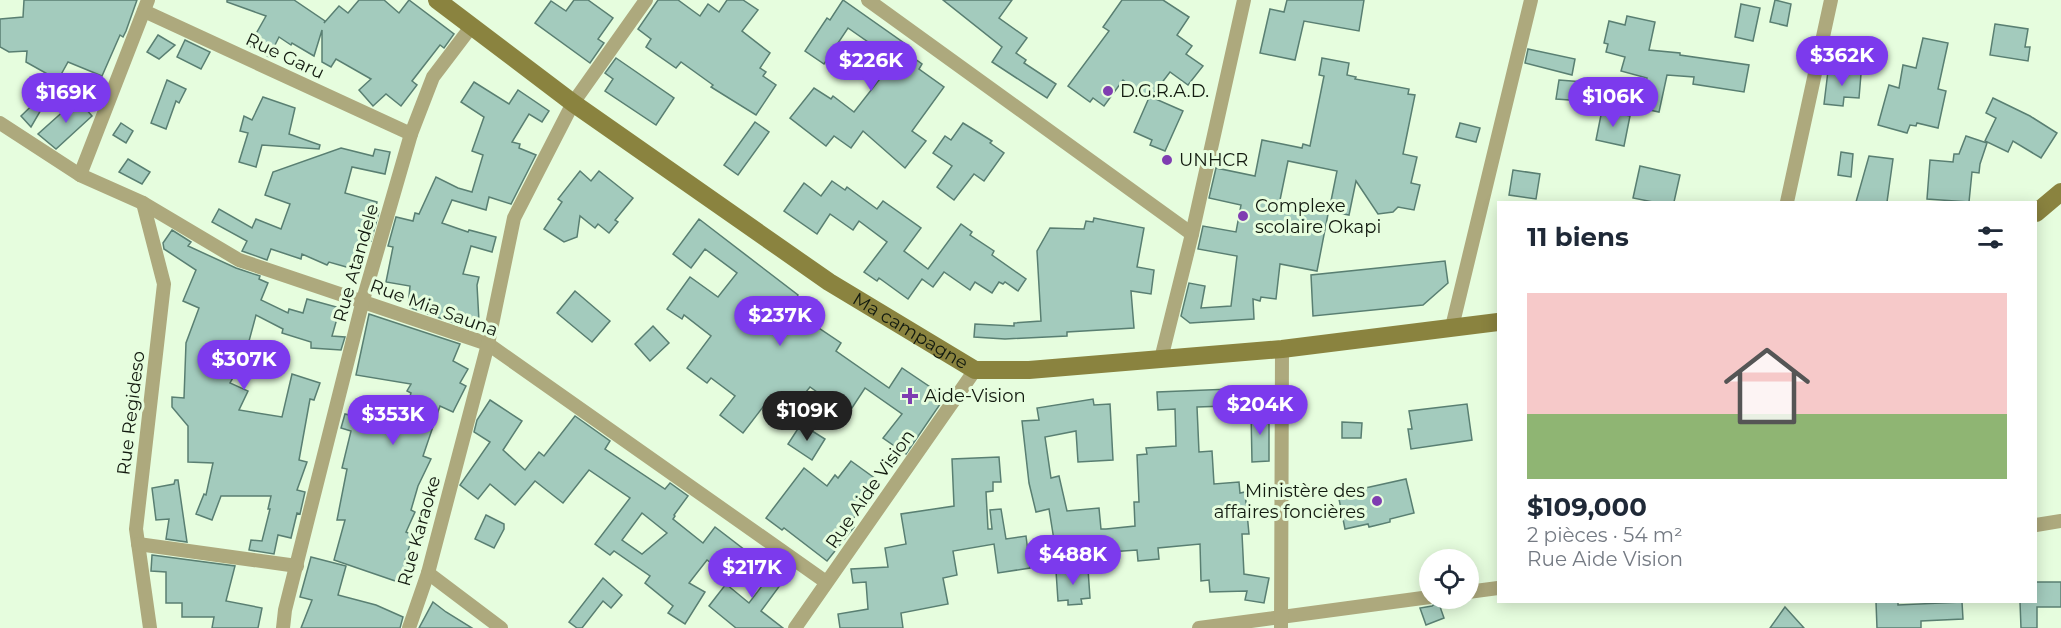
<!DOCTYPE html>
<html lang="fr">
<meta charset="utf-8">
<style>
body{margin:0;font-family:Montserrat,sans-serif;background:#f2f2f3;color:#1f2937;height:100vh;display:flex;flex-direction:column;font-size:22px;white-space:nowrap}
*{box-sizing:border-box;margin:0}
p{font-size:20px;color:#747a83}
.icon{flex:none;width:33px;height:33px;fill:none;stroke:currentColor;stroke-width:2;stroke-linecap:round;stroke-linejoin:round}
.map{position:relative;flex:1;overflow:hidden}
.drawer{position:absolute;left:1497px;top:201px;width:540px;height:402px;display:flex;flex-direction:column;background:#fff;border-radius:0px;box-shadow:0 3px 15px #0003}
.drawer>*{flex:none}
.tools{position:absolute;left:1419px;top:549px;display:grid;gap:12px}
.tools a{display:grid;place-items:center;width:60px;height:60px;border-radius:50%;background:#fff;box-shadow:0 3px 15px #0003;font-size:30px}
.price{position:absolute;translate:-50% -51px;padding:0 14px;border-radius:21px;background:#7c3aed;color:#fff;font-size:20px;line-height:39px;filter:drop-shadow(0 2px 3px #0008)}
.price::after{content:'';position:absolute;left:50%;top:36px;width:18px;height:14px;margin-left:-9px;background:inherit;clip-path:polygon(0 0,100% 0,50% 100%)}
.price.on{background:#222;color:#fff}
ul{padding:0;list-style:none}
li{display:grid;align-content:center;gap:12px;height:318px;padding:0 30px}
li+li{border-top:2px solid #e0e1e3}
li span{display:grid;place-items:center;height:186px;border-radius:0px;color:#555}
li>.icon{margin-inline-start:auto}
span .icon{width:108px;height:108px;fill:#fffc;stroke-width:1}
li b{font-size:26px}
h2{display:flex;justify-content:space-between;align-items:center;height:72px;padding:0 30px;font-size:26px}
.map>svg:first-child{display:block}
.building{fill:#a3cbbd;stroke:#597f72;stroke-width:1.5;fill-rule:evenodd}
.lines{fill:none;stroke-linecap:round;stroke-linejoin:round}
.street{stroke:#ada97d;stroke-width:14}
.secondary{stroke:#8a833f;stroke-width:18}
.poi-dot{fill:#7f3db1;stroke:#e6fdde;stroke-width:2}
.labels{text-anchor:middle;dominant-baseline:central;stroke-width:6;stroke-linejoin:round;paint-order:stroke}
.street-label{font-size:18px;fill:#121a0f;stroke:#e6fdde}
.poi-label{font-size:18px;fill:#121a0f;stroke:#e6fdde;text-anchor:start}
</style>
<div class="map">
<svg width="2061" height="628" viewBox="0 0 2061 628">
<rect width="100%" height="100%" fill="#e6fdde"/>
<g class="building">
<polygon points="24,0 137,0 126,31 123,37 120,35 102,76 68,62 58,80 26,62 27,51 9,52 0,47 0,19 23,17"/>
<polygon points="227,0 294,0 325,21 324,23 339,6 348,13 359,0 384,0 399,13 409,0 454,34 444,48 440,45 412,81 417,85 401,106 386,94 373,106 359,90 371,79 336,59 331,67 322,62 322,30 314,56 292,43 291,45 279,37 269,57 249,46 266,16 227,2"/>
<polygon points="574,0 588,0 613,18 598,39 604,43 590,63 535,23 551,1 566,11"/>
<polygon points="658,0 678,0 700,16 708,4 719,12 727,0 743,0 758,10 742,31 770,53 760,68 766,72 763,76 776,85 756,115 711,87 713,85 681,62 676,68 646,47 651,39 638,29"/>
<polygon points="843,0 904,43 900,48 922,64 919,69 944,87 912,131 926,141 905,168 863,131 851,148 834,136 826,146 790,118 814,88 831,99 833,96 854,112 883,75 867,64 878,49 848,28 824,64 805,51 827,18 830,20"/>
<polygon points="943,0 1012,0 999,18 1027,38 1016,53 1026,60 1024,63 1056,84 1047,98 992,62 1002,47"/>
<polygon points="1122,0 1163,0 1189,17 1177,35 1192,46 1186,54 1203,66 1188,85 1170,72 1151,97 1183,111 1165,151 1150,145 1152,140 1134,132 1148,100 1123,80 1104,106 1093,98 1090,102 1068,86 1109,31 1103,27"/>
<polygon points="1287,0 1364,0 1359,31 1304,21 1295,60 1260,53 1270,9 1284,12"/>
<polygon points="1775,0 1791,4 1787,26 1770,22"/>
<polygon points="1741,4 1760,8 1753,41 1735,37"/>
<polygon points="1627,16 1655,22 1649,50 1680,53 1680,55 1749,65 1744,92 1693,84 1694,77 1667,75 1659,112 1640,108 1647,78 1621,71 1625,57 1606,52 1608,44 1604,43 1609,21 1625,25"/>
<polygon points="1995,24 2028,29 2025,47 2030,47 2028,61 1990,55"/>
<polygon points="158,35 175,45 159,59 147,52"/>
<polygon points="1923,38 1948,43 1938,89 1946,91 1938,128 1917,123 1916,126 1910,125 1907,133 1878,125 1889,85 1899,88 1903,65 1916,68"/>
<polygon points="185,40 210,52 201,69 177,57"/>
<polygon points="1528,49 1575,59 1572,75 1525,63"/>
<polygon points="616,58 674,98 656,125 605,91 613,79 605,73"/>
<polygon points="1322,58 1349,63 1347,75 1356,77 1355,79 1409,89 1408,94 1415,95 1403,154 1417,157 1411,183 1420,185 1414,210 1398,207 1393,212 1378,214 1356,181 1349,215 1329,211 1337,171 1288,161 1280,200 1329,209 1317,271 1280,264 1276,299 1261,297 1260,301 1253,299 1254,319 1190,323 1181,316 1189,283 1205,286 1201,308 1231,306 1237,256 1198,249 1203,226 1236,232 1241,205 1209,198 1216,168 1255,176 1262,140 1302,148 1303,144 1310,146 1324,76 1319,75"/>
<polygon points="1828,71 1861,74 1859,98 1844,97 1843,106 1824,104"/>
<polygon points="167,80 186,89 179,103 176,101 166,129 151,123"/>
<polygon points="1559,80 1584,82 1583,101 1556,99"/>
<polygon points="474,82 509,104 518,90 549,111 542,122 529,114 512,142 520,144 519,148 536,155 511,204 489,197 486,210 452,200 442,223 468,232 469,230 496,237 492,252 471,246 463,274 479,277 477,285 479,321 469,321 466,327 408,307 410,286 386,282 393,247 388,246 396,217 413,221 415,213 419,214 436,177 458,188 472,192 483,155 472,151 484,117 461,102"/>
<polygon points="49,89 52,91 31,127 21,116"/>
<polygon points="263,97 295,108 289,134 320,145 319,149 262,145 256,167 239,162 248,133 240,131 244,116 252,120"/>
<polygon points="1993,98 2030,116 2057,133 2041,158 2013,141 2008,152 1985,141 1996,118 1986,113"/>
<polygon points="77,99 92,116 56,149 38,134"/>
<polygon points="1602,110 1630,116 1624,146 1596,140"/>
<polygon points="755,122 769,132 738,175 724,165"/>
<polygon points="121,123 133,131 126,143 113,135"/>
<polygon points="963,123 992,141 990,143 1004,153 984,181 974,174 954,200 937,187 952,166 933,153 945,136 951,140"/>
<polygon points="1460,123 1480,128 1476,142 1456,137"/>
<polygon points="1966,136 1987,143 1980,164 1979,173 1972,172 1969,202 1927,199 1930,160 1953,162 1954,154 1959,154"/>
<polygon points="341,148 373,156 375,149 390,152 385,174 352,167 345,193 377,202 375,211 379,212 371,241 362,239 360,246 357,245 350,268 329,262 327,265 302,254 301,259 271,249 267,260 242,251 247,241 212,222 219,209 252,228 256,219 281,229 290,204 265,195 273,172"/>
<polygon points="1841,152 1853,154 1851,177 1838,175"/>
<polygon points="1869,156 1893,159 1887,202 1856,202"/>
<polygon points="128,159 150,172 142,184 119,172"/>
<polygon points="1640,166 1680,175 1674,202 1653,202 1633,198"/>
<polygon points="1513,170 1540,174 1536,199 1509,195"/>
<polygon points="580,171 591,181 599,171 633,198 615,220 618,222 609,233 598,224 595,228 580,216 577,237 564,242 544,229 562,202 558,199"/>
<polygon points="832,181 845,190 847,187 877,209 883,201 921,228 904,251 928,269 961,224 972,232 970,235 994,251 992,255 1026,279 1018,291 1005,282 1003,284 999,282 992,293 975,282 970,290 944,272 933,287 922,279 908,299 879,278 877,281 864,272 887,242 859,221 853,230 830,214 817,234 784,211 804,183 821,196"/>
<polygon points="1094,218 1144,228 1137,267 1154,270 1151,294 1131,291 1134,328 1067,332 1067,336 1005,339 974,337 975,324 1014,326 1014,323 1041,321 1037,251 1050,228 1084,229 1086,221 1093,222"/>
<polygon points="699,219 798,295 797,297 815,310 807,320 841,343 836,351 889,388 902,368 945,397 906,454 883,438 902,414 865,388 848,414 810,387 785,418 766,403 743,433 720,415 735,396 711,378 707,383 687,368 711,336 684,315 682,319 667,309 690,277 718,297 737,273 705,249 691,268 673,254"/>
<polygon points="172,230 191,242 188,246 236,268 260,276 259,279 268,283 261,300 288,313 289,309 303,313 307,299 340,308 332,336 345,337 341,350 311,348 311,342 282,333 283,329 256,315 249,341 253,343 230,383 248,391 239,410 282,417 292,374 320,383 314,400 310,399 299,460 307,462 297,490 305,492 300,514 297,513 291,538 278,535 274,554 249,550 251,540 262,541 270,509 268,509 271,496 221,496 212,520 196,514 204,494 206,495 213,463 188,462 188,426 172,407 172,397 184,398 186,343 199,308 183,301 196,270 164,249 163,243"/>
<polygon points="1445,261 1448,283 1423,305 1313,316 1311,275"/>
<polygon points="575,291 610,321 592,342 557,313"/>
<polygon points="369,314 460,344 453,361 468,369 460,383 466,386 453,412 440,406 423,456 431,459 418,486 411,510 415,512 406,532 413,535 404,563 407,565 406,568 409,569 404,584 334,560 345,520 337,520 347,469 342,468 351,431 341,428 345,414 400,428 411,393 407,391 411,384 356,375"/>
<polygon points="653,326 669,343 650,361 635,344"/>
<polygon points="1256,388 1256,405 1197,407 1199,452 1212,451 1214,484 1239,482 1240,493 1245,492 1249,534 1242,534 1244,574 1269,578 1264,603 1245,600 1247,591 1210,592 1209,580 1201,581 1200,544 1158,548 1159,559 1138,561 1137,550 1109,552 1109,555 1095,557 1093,539 1061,544 1060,539 1054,540 1049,509 1036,512 1029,483 1022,421 1039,420 1037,408 1093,399 1094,405 1110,404 1113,460 1078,462 1076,431 1045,437 1051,478 1059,476 1067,511 1099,508 1101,529 1106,529 1135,526 1134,502 1139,502 1137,455 1147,454 1146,448 1176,446 1175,409 1158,410 1157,392"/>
<path d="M 490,400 L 522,421 L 503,450 L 525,470 L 539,452 L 544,456 L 575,416 L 610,441 L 605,449 L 665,489 L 670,483 L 688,496 L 674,515 L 675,516 L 673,519 L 703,543 L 715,527 L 750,554 L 732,579 L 707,560 L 689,583 L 705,592 L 685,624 L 668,613 L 673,606 L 645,583 L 650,576 L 614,551 L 610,555 L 595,544 L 630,498 L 589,470 L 563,503 L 535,481 L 515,505 L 490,484 L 478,499 L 460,485 L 490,442 L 474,432 L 477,420 ZM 642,513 L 667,533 L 642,554 L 622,540 Z"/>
<polygon points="1467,404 1472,440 1411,449 1408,429 1412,429 1409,411"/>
<polygon points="1269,411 1269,461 1252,462 1251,412"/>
<polygon points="1342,422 1362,423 1361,438 1342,438"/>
<polygon points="801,424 825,439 812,460 788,444"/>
<polygon points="999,457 1001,482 993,482 993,491 986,492 988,529 992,529 990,510 1001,509 1006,539 1026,536 1030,568 998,573 994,544 953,551 957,575 943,578 948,604 901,613 903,628 840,628 838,614 868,609 866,582 853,583 851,569 888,567 885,548 906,544 901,514 954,506 952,459"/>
<polygon points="851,461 880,482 850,523 854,527 827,561 784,528 782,530 766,518 804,468 827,486 835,475 838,478"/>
<polygon points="1406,479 1414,513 1390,519 1390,522 1369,527 1368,524 1345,529 1338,494"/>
<polygon points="175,480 178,480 187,542 166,539 169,519 156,520 152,488 174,484"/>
<polygon points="486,515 504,524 504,529 494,548 475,539"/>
<polygon points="771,554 792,569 761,611 783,628 736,628 709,606 726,584 749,603 768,578 759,571"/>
<polygon points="152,555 235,566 226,601 262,608 258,628 212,628 214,617 182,617 182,603 166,603 166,572 151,571"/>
<polygon points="311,557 346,566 338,595 376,605 403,617 400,628 301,628 312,600 300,597"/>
<polygon points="1088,569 1090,598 1081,599 1082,604 1068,605 1068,600 1058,601 1056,571"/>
<polygon points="603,578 622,595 611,608 603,601 582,628 577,628 569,622"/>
<polygon points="2036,582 2061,582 2061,607 2037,607 2037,628 2021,628 2020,602 2036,602"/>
<polygon points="1438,601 1444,618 1426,625 1420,608 1432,606"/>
<polygon points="433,602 446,612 472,628 419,628"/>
<polygon points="1876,602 1898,602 1898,605 1962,602 1963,619 1921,621 1921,628 1877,628"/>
<polygon points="1785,607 1804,628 1770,628"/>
</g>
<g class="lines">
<g class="street">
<polyline points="868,0 1192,234"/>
<polyline points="144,11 411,134"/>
<polyline points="0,123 80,175 143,203 239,260 488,344 826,582"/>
<polyline points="80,175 148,0"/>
<polyline points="1787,202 1831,0"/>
<polyline points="143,203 164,284 136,529 150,628"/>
<polyline points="1452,327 1531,0"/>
<polyline points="1161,359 1192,234 1244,0"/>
<polyline points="2036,525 2061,521"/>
<polyline points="138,544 297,566"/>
<polyline points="428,573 501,628"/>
<polyline points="1468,592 1498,588"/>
<polyline points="283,628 285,610 363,300 411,134 433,77 471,27"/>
<polyline points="409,628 428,573 488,344 514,218 573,103 646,0"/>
<polyline points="795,628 975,370"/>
<polyline points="1199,628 1430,597"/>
<polyline points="1281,628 1282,349"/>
</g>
<g class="secondary">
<path id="s1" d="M 437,0 L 573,103 L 829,282 L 975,370 L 1029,370 L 1282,349 L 1498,322"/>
<polyline points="2036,213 2061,192"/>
</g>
</g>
<g class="poi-dot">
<circle cx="1108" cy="91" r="6"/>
<circle cx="1167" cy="160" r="6"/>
<circle cx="1243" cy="216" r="6"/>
<path d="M907 387h6v6h6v6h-6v6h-6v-6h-6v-6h6z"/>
<circle cx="1377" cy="501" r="6"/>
</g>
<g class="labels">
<g class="street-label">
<text transform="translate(285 56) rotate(25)">Rue Garu</text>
<text transform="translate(356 263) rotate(-74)">Rue Atandele</text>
<text transform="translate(434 308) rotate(20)">Rue Mia Sauna</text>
<text stroke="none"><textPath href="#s1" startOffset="578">Ma campagne</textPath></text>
<text transform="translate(131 413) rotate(-83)">Rue Regideso</text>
<text transform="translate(870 489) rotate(-55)">Rue Aide Vision</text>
<text transform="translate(419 531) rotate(-74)">Rue Karaoke</text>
</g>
<g class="poi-label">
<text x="1120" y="91">D.G.R.A.D.</text>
<text x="1179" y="160">UNHCR</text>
<text x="1255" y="206">Complexe<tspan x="1255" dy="21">scolaire Okapi</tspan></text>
<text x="924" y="396">Aide-Vision</text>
<text x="1365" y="491" text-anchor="end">Ministère des<tspan x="1365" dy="21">affaires foncières</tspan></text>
</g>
</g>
</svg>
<div class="tools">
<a><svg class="icon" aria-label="locate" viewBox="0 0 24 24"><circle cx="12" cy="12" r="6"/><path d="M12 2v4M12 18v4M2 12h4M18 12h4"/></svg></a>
</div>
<b class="price" style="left:1842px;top:87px">$362K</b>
<b class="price" style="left:871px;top:92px">$226K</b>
<b class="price" style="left:66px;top:124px">$169K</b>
<b class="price" style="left:1613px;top:128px">$106K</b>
<b class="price" style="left:780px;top:347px">$237K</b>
<b class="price" style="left:244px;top:391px">$307K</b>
<b class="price" style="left:1260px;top:436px">$204K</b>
<b class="price on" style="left:807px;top:442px">$109K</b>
<b class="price" style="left:393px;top:446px">$353K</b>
<b class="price" style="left:1073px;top:586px">$488K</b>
<b class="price" style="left:752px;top:599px">$217K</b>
<section class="drawer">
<h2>11 biens<svg class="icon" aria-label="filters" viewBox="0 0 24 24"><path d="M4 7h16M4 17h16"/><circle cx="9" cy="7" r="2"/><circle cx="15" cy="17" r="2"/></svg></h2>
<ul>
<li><span style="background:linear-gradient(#f6c9c9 65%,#8fb573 0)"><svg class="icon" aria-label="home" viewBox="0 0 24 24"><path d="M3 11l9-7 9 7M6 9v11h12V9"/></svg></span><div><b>$109,000</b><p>2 pièces · 54 m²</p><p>Rue Aide Vision</p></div></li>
</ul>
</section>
</div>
